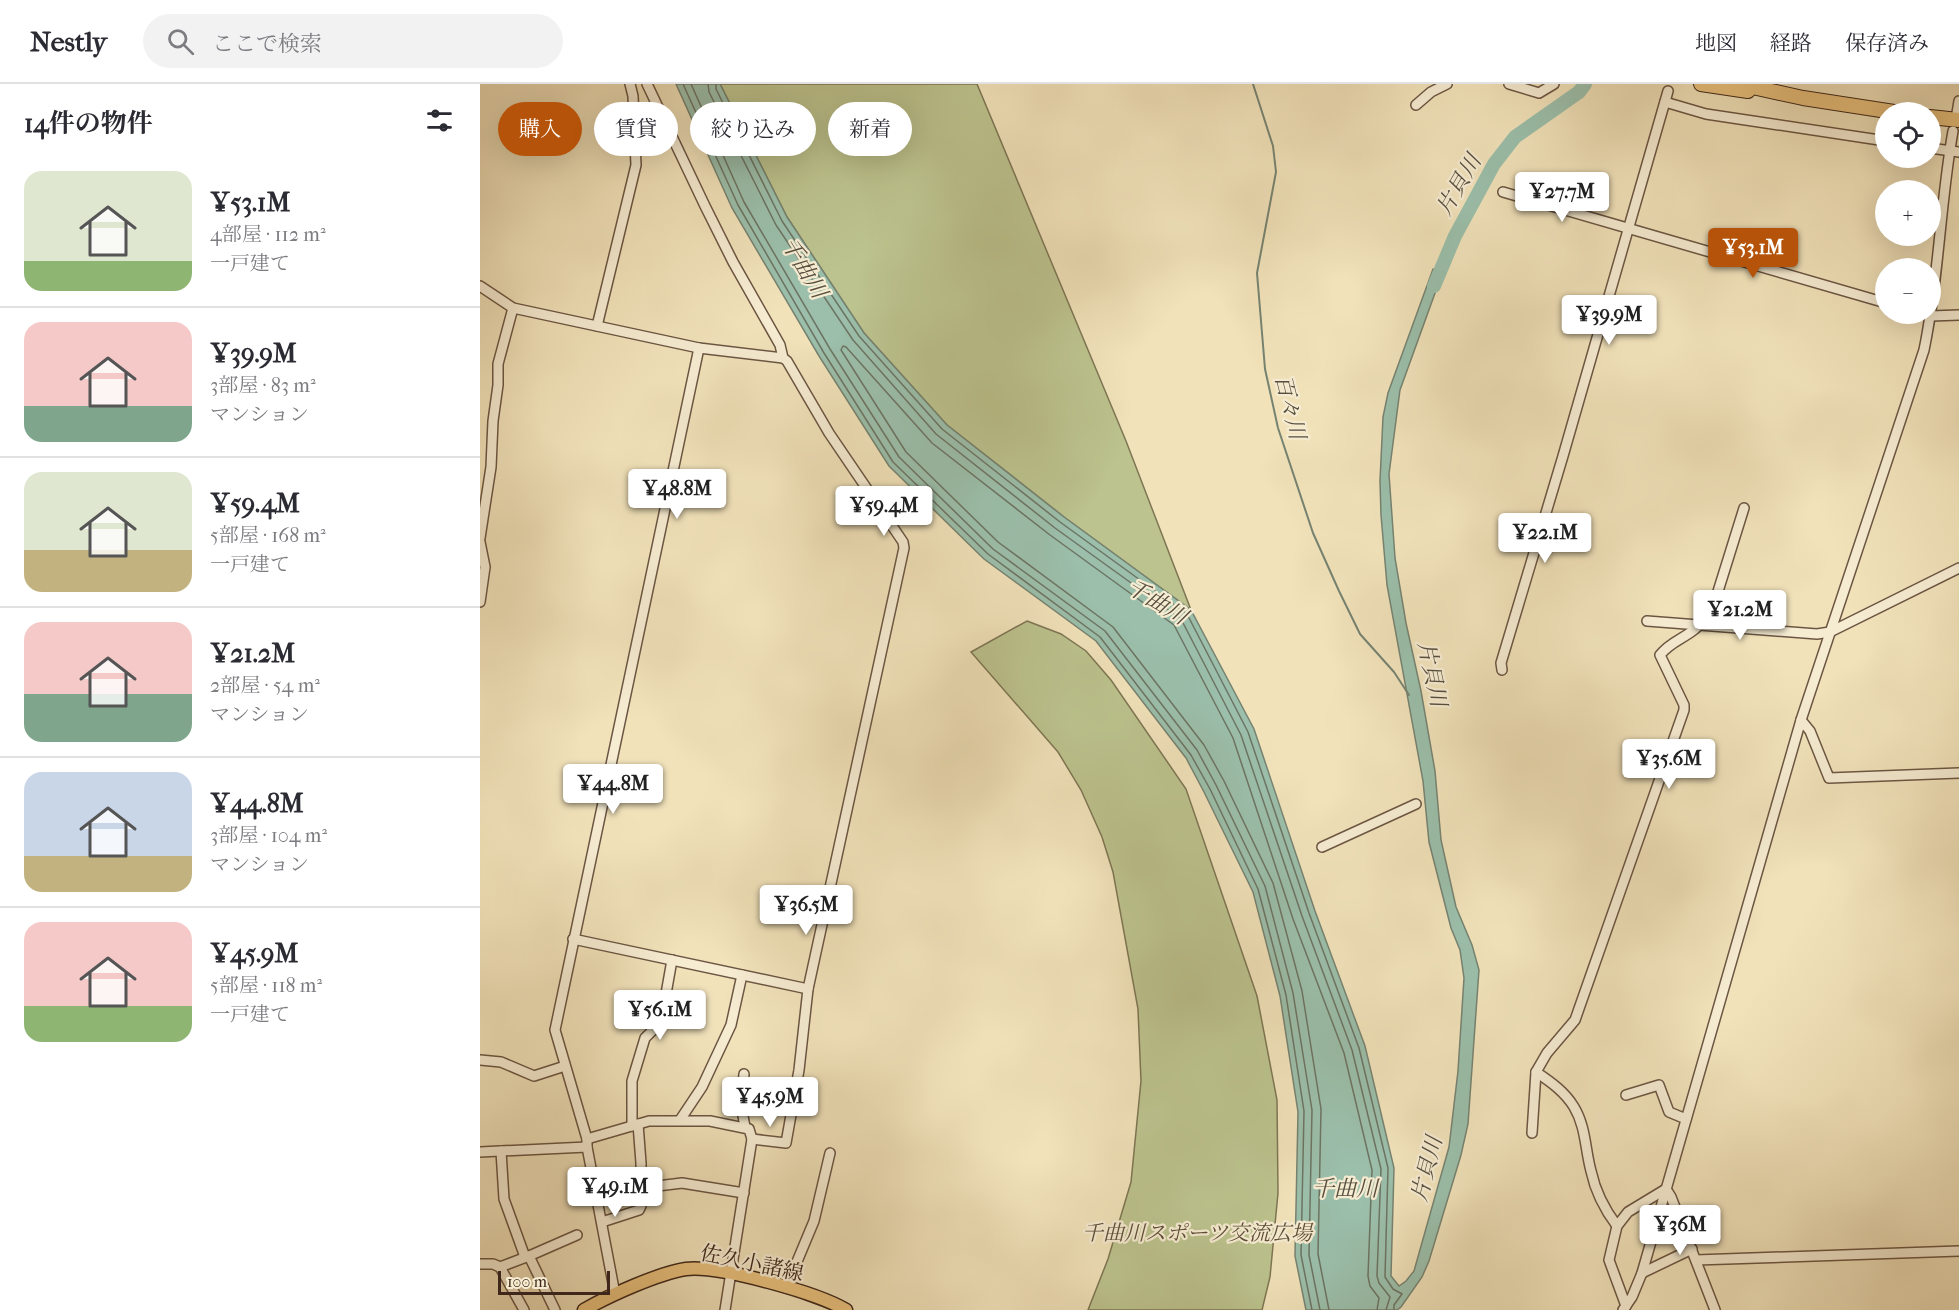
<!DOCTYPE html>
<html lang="ja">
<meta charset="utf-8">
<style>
body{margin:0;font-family:"IM FELL French Canon","Noto Serif JP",serif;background:#f2f2f3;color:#2b2b33;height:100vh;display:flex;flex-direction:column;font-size:22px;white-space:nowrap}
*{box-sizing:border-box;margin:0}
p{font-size:20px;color:#7c7c81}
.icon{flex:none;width:33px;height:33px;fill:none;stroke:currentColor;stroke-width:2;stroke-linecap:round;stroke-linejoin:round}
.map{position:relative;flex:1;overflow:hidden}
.side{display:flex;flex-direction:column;background:#fff;width:480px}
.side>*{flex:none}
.banner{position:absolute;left:18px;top:18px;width:570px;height:54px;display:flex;gap:12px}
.tools{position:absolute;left:1395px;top:18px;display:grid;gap:12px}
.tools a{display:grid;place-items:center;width:66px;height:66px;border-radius:50%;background:#fff;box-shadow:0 6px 24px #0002;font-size:30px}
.scale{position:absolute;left:18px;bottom:15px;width:112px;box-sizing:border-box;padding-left:6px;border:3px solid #3f281b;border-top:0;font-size:16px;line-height:21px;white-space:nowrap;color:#3f281b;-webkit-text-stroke:4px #f6ecd2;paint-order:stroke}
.price{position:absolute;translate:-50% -51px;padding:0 14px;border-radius:6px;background:#fff;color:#222;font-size:20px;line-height:39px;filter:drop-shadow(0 2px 3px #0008)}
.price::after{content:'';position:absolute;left:50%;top:36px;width:18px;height:14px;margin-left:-9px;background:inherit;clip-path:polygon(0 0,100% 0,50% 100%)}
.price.on{background:#b45309;color:#fff}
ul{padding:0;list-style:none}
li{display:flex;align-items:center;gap:18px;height:150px;padding:0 24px}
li+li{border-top:2px solid #e1e1e2}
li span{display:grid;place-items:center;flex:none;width:168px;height:120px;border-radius:18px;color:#555}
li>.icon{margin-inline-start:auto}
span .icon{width:72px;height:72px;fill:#fffc;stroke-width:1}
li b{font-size:26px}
h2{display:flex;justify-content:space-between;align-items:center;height:72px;padding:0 24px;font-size:26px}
.chip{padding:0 21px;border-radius:27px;background:#fff;box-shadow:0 6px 24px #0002;font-size:21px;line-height:54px}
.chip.on{background:#b45309;color:#fff}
header{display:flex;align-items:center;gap:36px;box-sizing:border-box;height:84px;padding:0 30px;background:#fff;border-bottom:2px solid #e1e1e2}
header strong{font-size:28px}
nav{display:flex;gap:33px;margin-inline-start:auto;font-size:21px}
.search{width:420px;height:54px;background:#f2f2f3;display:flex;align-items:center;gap:15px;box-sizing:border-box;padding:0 21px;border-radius:33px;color:#7c7c81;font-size:22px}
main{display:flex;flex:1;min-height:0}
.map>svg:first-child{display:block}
.green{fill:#bcc38e;stroke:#7e7654;stroke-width:1.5}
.water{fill:#9bbfab;stroke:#768371;stroke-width:1.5}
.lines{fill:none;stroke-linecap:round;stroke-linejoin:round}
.shore{stroke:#6d7463;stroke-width:1.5}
.stream{stroke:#768371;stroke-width:2}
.river{stroke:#9bbfab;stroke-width:14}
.minor-casing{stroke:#6c5643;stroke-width:12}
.major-casing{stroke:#3f281b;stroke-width:15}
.highway-casing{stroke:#3f281b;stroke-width:16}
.minor{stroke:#f6ecd2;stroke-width:9}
.major{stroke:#e8c17d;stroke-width:12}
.highway{stroke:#e8c17d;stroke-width:14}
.labels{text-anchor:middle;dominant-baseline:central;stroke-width:4.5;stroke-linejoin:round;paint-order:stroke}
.park-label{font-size:21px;font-style:italic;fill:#5e4f38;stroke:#f6ecd2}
.street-label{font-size:21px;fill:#3f281b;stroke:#f6ecd2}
.water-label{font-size:22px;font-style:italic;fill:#564e3f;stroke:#f6ecd2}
</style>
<header>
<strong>Nestly</strong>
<div class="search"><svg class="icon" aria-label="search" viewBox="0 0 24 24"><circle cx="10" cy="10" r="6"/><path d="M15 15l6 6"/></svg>ここで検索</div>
<nav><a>地図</a><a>経路</a><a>保存済み</a></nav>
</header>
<main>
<section class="side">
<h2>14件の物件<svg class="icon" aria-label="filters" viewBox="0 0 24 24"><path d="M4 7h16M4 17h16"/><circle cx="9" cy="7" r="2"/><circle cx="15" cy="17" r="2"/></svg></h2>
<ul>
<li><span style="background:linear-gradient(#dfe7d0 75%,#8fb573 0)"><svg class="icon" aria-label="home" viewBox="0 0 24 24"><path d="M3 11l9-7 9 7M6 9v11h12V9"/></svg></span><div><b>¥53.1M</b><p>4部屋 · 112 m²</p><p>一戸建て</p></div></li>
<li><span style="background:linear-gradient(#f6c9c9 70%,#7fa58c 0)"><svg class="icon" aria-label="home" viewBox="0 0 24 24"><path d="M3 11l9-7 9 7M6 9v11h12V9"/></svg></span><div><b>¥39.9M</b><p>3部屋 · 83 m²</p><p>マンション</p></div></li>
<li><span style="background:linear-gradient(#dfe7d0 65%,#c2b280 0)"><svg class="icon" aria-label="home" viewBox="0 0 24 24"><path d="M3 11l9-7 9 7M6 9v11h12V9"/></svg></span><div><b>¥59.4M</b><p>5部屋 · 168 m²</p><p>一戸建て</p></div></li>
<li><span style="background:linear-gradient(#f6c9c9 60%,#7fa58c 0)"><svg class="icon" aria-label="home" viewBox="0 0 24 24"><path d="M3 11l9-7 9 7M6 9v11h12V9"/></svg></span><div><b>¥21.2M</b><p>2部屋 · 54 m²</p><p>マンション</p></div></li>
<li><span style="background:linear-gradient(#c9d6e8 70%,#c2b280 0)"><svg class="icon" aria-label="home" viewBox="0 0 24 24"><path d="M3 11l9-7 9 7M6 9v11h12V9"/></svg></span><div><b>¥44.8M</b><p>3部屋 · 104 m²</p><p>マンション</p></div></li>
<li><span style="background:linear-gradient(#f6c9c9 70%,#8fb573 0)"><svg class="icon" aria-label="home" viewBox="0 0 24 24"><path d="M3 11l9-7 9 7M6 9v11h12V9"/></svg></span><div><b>¥45.9M</b><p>5部屋 · 118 m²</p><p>一戸建て</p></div></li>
</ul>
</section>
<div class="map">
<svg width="1479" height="1226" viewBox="0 0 1479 1226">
<rect width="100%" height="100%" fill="#f1e2ba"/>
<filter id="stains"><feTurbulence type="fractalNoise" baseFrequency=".00333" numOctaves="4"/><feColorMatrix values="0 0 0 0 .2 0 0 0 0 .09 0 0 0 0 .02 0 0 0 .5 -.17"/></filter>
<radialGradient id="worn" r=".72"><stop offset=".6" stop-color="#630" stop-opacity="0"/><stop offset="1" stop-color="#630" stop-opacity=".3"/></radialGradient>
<g class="green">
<polygon points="240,0 497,0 646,357 711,526 584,433 467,341 384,249 307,133"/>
<polygon points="547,537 581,550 606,567 631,596 706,705 777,912 797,1016 798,1109 790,1193 782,1226 608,1226 628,1175 651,1098 661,997 658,925 633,788 622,753 601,706 578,668 491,568"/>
</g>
<polygon class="water" points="196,0 240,0 307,133 384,249 467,341 584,433 711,526 774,645 835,827 885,962 914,1084 911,1192 919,1202 926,1197 934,1187 969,1063 978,987 984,894 980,866 971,844 949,758 943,697 907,501 901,431 900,397 903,333 908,309 953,185 963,187 920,306 909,390 915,474 926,539 941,607 955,687 961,756 976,823 992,861 999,886 988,1040 981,1071 949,1177 942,1193 921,1223 917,1226 826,1226 815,1172 818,1028 800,912 773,808 724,708 706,674 616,557 504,475 409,382 339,272 252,124"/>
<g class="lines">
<g class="shore">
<polyline points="203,0 258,121 344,269 413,378 508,470 620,553 711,671 730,705 778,805 806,911 824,1027 821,1171 832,1226"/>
<polyline points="211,0 264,118 350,265 419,373 513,465 625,547 717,666 736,701 785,802 813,909 832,1026 829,1171 840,1226"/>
<polyline points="228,0 229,8 296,141 373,256 456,350 575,444 701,535 761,651 822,832 872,966 901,1085 897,1192 899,1199 910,1213 906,1226"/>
<polyline points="236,0 236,5 302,137 379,252 462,345 580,438 707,530 768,648 829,829 879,964 908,1084 905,1193 913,1205 922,1210 914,1221 914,1226"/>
<polyline points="849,1226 838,1170 841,1025 822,907 793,799 744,697 724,661 633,543 518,458 426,368 361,266 363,262 366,263 452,359 570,451 694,541 753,654 813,835 864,969 892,1086 888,1192 890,1202 899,1214 897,1226"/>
</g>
<polyline class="stream" points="773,0 793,62 796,88 777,189 785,285 798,344 833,449 859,507 880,550 914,588 929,611"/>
<polyline class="river" points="954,202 975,152 1014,80 1035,53 1099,8 1105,0"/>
<g class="minor-casing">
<g id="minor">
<polyline points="167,0 225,122 253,178 300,261 303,274"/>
<polyline points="1029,0 1059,9 1074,0"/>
<polyline points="1185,18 1226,30 1406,57"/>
<polyline points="936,21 951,8 967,0"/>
<polyline points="1477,29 1479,17"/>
<polyline points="1450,64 1479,68"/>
<polyline points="1023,108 1406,219"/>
<polyline points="0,202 33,224 219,264 303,274 307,277 349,349 423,458 424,464 328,905 319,986 306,1059 272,1055"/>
<polyline points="1443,230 1451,232 1479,231"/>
<polyline points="117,242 156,81 153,12 150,0"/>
<polyline points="0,454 11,383 13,337 18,301 18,280 33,224"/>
<polyline points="0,458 5,483 0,518"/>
<polyline points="1167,537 1337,550 1350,548 1479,484"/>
<polyline points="1022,586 1021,579 1083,372 1188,7"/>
<polyline points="1321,636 1330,647 1349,694 1479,689"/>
<polyline points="842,763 936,720"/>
<polyline points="93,855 328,905"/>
<polyline points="0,976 21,978 54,992 85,982"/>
<path d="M 1056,988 C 1071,998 1085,1008 1094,1023 C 1106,1043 1105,1065 1111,1087 C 1115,1106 1125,1126 1137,1142"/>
<polyline points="264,990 261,1021 265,1043"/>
<polyline points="1146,1011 1179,1001 1189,1028 1206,1035"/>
<polyline points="200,1036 222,1003 251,941 262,891"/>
<polyline points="152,1042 152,997 165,954 181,938 192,876"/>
<path d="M 1052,1049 L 1056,988 L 1067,969 L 1095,936 L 1204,626 L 1204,621 L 1180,571 C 1190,558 1203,555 1215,545 C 1224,538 1229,528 1235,517 L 1264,424"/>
<polyline points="107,1055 169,1037 230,1037 269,1045 272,1055 245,1226"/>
<polyline points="21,1067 24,1115 45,1173"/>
<polyline points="0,1068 107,1063"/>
<polyline points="161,1104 202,1099 264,1109"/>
<polyline points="122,1138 159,1126 161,1122 161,1079 158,1040"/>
<polyline points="49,1172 97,1151"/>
<polyline points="1216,1176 1479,1167"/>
<polyline points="0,1180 13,1180 20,1183"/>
<polyline points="1162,1189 1212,1165"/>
<polyline points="306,1204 334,1137 350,1069"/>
<polyline points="135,1210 107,1063 107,1055 75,946 219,264"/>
<polyline points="1146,1222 1129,1176 1137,1142 1148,1128 1186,1105 1191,1113 1235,1226"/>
<polyline points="44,1226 20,1183 49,1172 75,1226"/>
<path d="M 1143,1226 L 1152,1213 L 1162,1189 L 1321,636 L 1444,266 C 1459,194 1460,120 1473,47"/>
</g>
</g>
<g class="major-casing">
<path id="major" d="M 104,1226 C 128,1212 179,1189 206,1185 C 238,1181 338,1209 366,1226"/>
</g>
<g class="highway-casing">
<g id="highway">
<polyline points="1221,0 1268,7"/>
<polyline points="1259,0 1323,14 1414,28"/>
<polyline points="1450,33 1479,36"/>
</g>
</g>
<use href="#minor" class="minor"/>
<use href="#major" class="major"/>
<use href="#highway" class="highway"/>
</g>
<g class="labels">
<g class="park-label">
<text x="717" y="1149">千曲川スポーツ交流広場</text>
</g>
<g class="street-label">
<text transform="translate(272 1179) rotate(12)">佐久小諸線</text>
</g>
<g class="water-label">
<text transform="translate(979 101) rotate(-60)">片貝川</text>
<text transform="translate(324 184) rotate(59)">千曲川</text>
<text transform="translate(810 323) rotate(76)">百々川</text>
<text transform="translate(677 518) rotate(31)">千曲川</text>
<text transform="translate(952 590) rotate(78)">片貝川</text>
<text transform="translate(947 1085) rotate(-76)">片貝川</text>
<text x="865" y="1105">千曲川</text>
</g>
</g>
<rect width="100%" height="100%" filter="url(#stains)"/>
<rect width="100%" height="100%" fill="url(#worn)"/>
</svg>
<div class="tools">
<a><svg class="icon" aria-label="locate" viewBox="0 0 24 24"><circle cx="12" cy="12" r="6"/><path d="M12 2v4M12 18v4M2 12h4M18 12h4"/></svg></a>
<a>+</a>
<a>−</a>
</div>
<div class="scale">100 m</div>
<b class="price" style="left:1082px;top:139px">¥27.7M</b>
<b class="price on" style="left:1273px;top:195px">¥53.1M</b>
<b class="price" style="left:1129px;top:262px">¥39.9M</b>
<b class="price" style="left:197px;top:436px">¥48.8M</b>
<b class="price" style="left:404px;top:453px">¥59.4M</b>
<b class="price" style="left:1065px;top:480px">¥22.1M</b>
<b class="price" style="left:1260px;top:557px">¥21.2M</b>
<b class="price" style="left:1189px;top:706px">¥35.6M</b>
<b class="price" style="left:133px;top:731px">¥44.8M</b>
<b class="price" style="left:326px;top:852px">¥36.5M</b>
<b class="price" style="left:180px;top:957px">¥56.1M</b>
<b class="price" style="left:290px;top:1044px">¥45.9M</b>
<b class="price" style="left:135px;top:1134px">¥49.1M</b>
<b class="price" style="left:1200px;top:1172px">¥36M</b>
<div class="banner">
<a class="chip on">購入</a>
<a class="chip">賃貸</a>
<a class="chip">絞り込み</a>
<a class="chip">新着</a>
</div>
</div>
</main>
